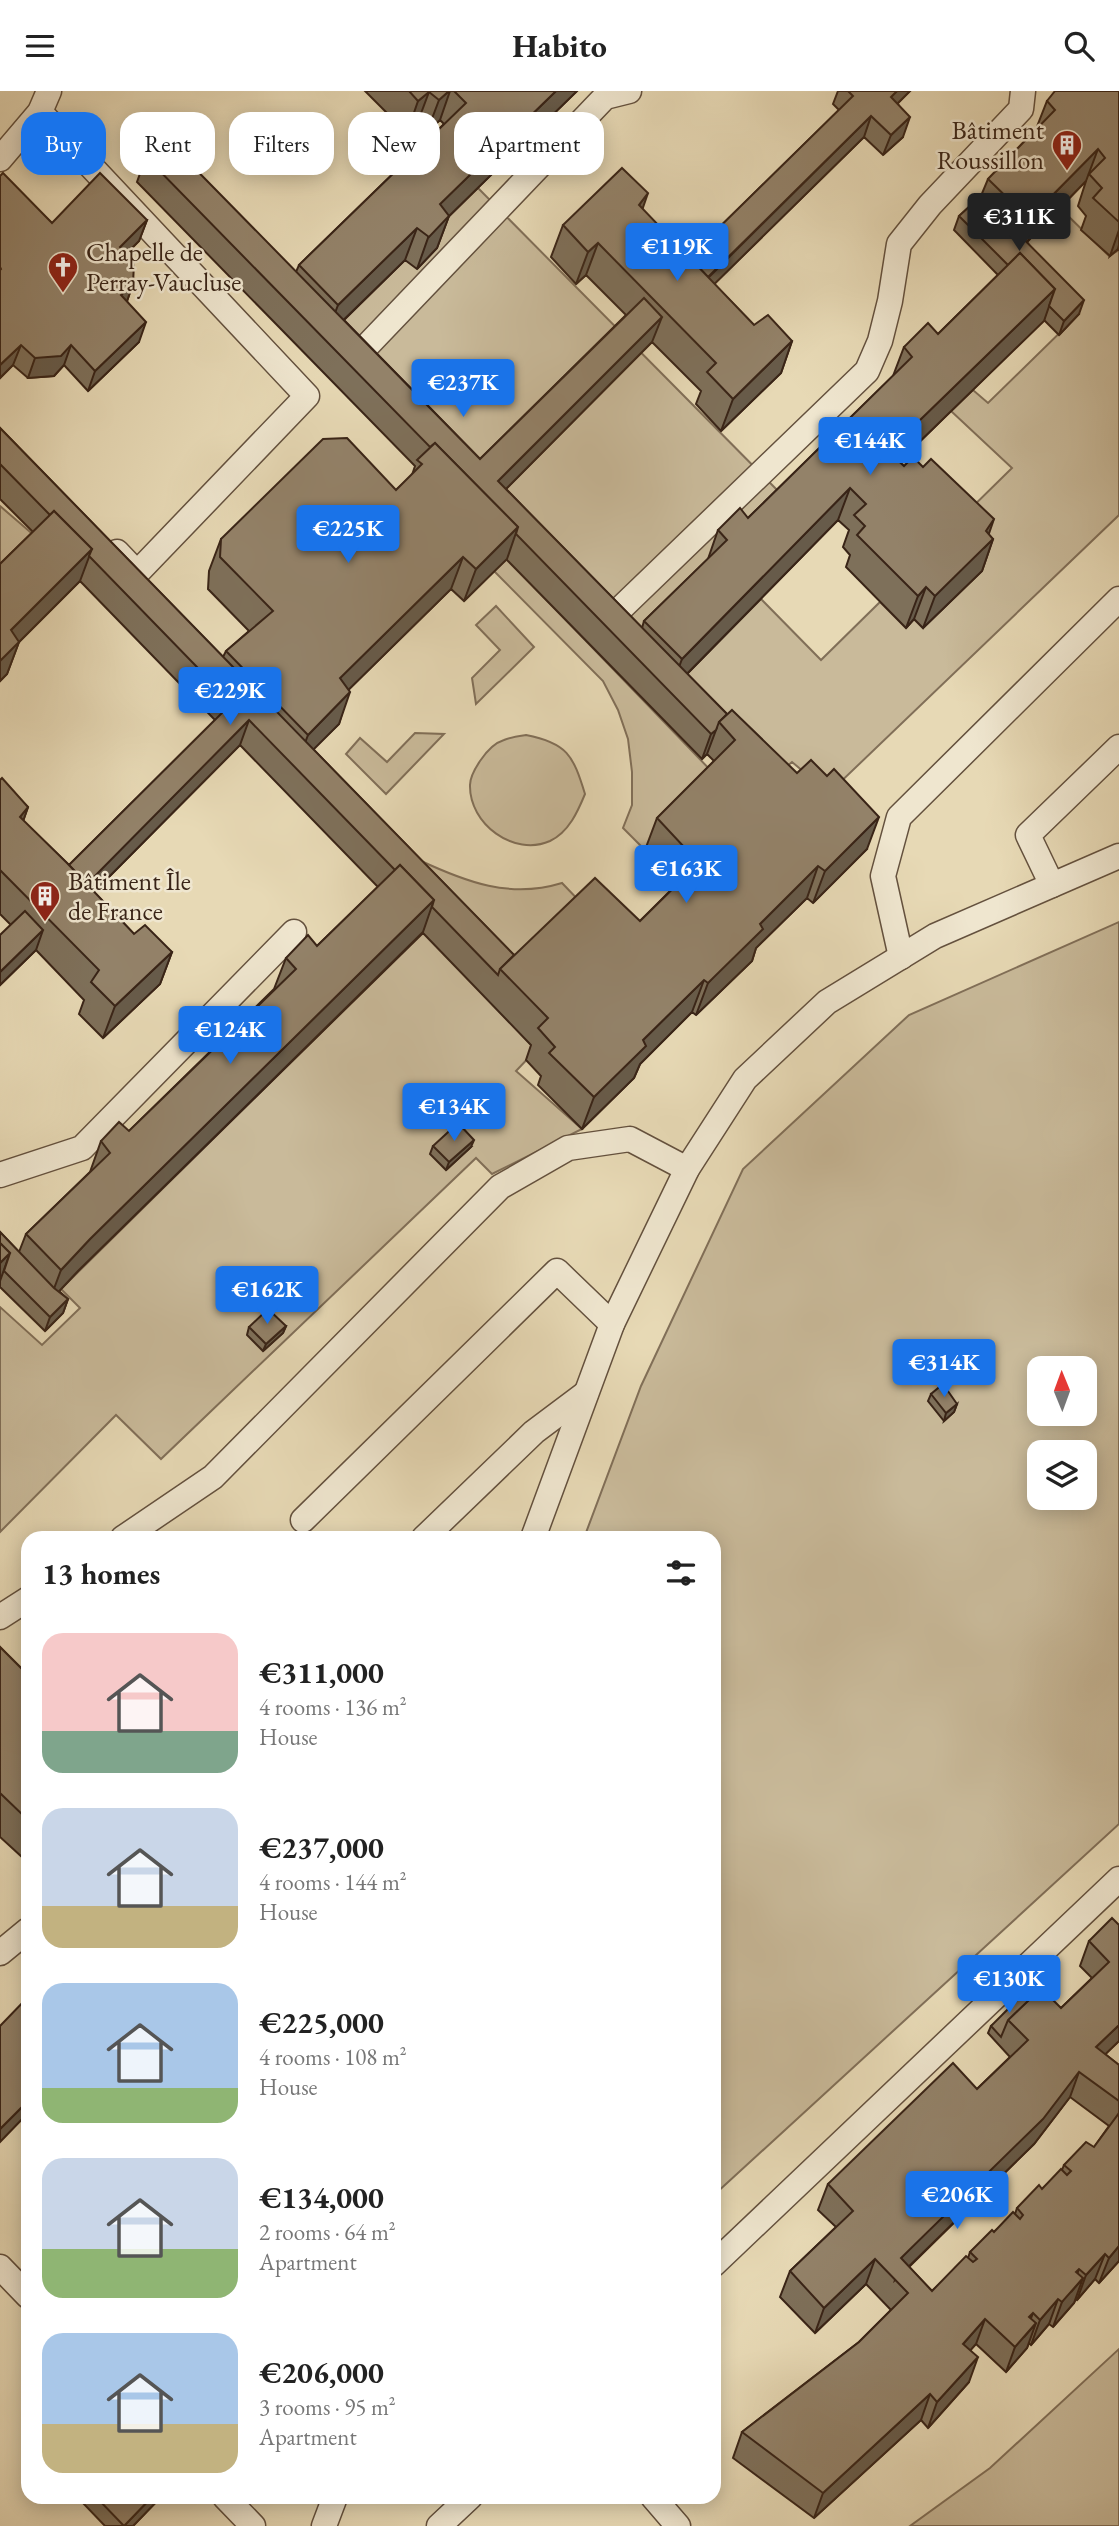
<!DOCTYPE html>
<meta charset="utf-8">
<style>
body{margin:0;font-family:"EB Garamond",serif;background:#f6f6f6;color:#222;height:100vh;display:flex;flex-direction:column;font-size:26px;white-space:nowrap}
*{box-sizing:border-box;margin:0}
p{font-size:23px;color:#767676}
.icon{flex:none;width:38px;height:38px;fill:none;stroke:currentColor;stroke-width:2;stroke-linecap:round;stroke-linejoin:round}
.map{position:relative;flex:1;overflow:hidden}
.details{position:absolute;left:21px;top:1440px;width:700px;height:973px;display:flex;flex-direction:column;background:#fff;border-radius:21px;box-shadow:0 4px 18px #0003}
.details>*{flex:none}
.guide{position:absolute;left:21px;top:21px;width:700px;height:63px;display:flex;gap:14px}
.needle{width:46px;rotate:359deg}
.controls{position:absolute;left:1027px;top:1265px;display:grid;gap:14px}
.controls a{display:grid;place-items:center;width:70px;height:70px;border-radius:14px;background:#fff;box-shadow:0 4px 18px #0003;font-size:35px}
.price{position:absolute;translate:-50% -60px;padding:0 16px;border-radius:7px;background:#1a73e8;color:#fff;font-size:23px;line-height:46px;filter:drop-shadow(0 2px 4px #0008)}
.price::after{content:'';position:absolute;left:50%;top:42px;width:21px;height:16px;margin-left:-10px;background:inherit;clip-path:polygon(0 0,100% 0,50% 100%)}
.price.selected{background:#222;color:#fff}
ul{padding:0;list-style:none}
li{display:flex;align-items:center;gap:21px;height:175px;padding:0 21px}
li span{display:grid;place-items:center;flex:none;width:196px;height:140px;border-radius:21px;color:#555}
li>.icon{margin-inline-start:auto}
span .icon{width:84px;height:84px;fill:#fffc;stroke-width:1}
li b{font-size:30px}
h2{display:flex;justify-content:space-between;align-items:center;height:84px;padding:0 21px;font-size:30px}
.tag{padding:0 24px;border-radius:21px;background:#fff;box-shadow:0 4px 18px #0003;font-size:24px;line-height:63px}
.tag.selected{background:#1a73e8;color:#fff}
header{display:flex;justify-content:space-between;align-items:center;height:91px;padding:0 21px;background:#fff;font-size:32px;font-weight:700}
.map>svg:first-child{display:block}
.green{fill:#c9ba9a;stroke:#816f58;stroke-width:2;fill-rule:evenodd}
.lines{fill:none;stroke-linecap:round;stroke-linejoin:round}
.lane-casing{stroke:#64513e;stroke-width:27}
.lane{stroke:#efe6cf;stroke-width:24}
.wall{fill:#7e705a;stroke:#392417;stroke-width:2;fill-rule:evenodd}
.shaded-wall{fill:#675b4a;stroke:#392417;stroke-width:2}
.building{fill:#938269;stroke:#392417;stroke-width:2}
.labels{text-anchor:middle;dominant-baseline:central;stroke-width:5;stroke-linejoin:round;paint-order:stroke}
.poi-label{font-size:26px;fill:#392417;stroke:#efe6cf;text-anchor:start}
</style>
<header><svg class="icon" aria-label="menu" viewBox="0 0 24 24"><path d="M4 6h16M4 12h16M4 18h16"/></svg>Habito<svg class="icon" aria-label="search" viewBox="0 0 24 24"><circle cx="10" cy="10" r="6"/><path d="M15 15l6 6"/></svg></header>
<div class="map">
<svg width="1119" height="2435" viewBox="0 0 1119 2435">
<rect width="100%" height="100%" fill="#e7d9b5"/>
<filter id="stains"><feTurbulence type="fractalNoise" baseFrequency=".00286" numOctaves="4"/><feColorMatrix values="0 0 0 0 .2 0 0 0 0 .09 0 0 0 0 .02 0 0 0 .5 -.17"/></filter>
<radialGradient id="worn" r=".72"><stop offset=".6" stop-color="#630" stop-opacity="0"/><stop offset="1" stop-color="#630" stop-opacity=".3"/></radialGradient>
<g class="green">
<polygon points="478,97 787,409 632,562 326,246"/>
<polygon points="1060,117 1109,165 1119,159 1119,424 829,702 792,671 765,694 670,600 761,508 821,569 880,511 906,537 914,528 923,537 954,434 1012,377 951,320 973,299 988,312 1079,223 1017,160"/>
<polygon points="0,415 43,452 0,494"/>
<polygon points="507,468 718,687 645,759 623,737 632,714 632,681 628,648 618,619 603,590 494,480"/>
<polygon points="496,515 534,556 476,613 472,587 500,559 476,534"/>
<polygon points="415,642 444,643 386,703 346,663 360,647 387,671"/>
<path d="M 526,644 C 567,652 573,664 585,703 C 578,720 569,741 550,750 C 514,766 469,733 470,694 C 470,687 476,676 480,670 C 486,661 494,652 504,649 C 511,646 519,645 526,644 Z"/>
<path d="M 419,769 C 466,791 510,808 562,792 L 586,817 L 507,892 Z"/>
<path d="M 1119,831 L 1119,1733 L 714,2104 L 714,1447 L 584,1447 L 641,1295 L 743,1078 L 909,924 ZM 1040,1278 L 1085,1278 L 1085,1323 L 1040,1323 ZM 1040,1362 L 1085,1362 L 1085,1407 L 1040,1407 Z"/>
<polygon points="423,841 536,959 516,980 582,1038 492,1083 476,1067 161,1368 116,1324 0,1441 0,1216 42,1254 80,1217 61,1198"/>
<polygon points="1119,2258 1119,2435 910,2435 990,2377"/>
</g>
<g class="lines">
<g class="lane-casing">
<g id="lane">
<polyline points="40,21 307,305 137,482 117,461"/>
<polyline points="0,68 40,21 49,0"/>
<polyline points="363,259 605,6 629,0"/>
<polyline points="617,521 867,280 880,250 890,210 899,153 930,114 1021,18 1023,0"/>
<polyline points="1052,794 1028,744 1119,656"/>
<polyline points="901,866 883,785 899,726 1119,508"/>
<polyline points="0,1084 82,1057 294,841"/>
<polyline points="303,1429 557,1180 612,1233"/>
<polyline points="123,1447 213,1386 500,1096 568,1057 630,1048 687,1078"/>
<polyline points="424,1447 534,1341 586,1302"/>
<polyline points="533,1447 612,1233 687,1078 745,988 827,911 935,845 1119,765"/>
<polyline points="0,1526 28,1508"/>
<polyline points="0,1862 28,1839"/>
<polyline points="714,2173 1119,1788"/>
<polyline points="0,2176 28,2205"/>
<polyline points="225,2406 253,2435"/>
<polyline points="653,2406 678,2435"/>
<polyline points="324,2435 335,2406"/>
<polyline points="439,2435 470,2406"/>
</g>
</g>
<use href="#lane" class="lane"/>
</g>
<g class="wall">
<path d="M 365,0 L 577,0 L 449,125 L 437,157 L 417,178 L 405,169 L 344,229 L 480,368 L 626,224 L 586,184 L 576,193 L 551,166 L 563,134 L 642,118 L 689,166 L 839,19 L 833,13 L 838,0 L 910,0 L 898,12 L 903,46 L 883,64 L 864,46 L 714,193 L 754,234 L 792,250 L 781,282 L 721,340 L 696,313 L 701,300 L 652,251 L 506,398 L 642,537 L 644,530 L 708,468 L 718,439 L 748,427 L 893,285 L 904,256 L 938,243 L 998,184 L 954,139 L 959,125 L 981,105 L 988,88 L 1036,38 L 1047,10 L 1119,0 L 1119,159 L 1118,158 L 1110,165 L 1081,139 L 1086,125 L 1078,115 L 1086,90 L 1027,151 L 1079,223 L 1059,244 L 1044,229 L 899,371 L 993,448 L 982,480 L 923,537 L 914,528 L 906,537 L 846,476 L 850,464 L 843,456 L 849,439 L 838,429 L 687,583 L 727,623 L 867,758 L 813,812 L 807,807 L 756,857 L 752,870 L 696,924 L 692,921 L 640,973 L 634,987 L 582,1038 L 538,994 L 541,985 L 526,969 L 531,954 L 423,842 L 78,1180 L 59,1200 L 68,1208 L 63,1222 L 45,1240 L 0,1196 L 0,1141 L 19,1161 L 26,1143 L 90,1081 L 101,1050 L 129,1040 L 274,898 L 286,867 L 317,855 L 378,796 L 240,654 L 94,801 L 134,843 L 172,861 L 160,893 L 103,947 L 79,923 L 84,909 L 36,859 L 0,894 L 11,834 L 0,823 L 0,689 L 28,716 L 23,730 L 69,774 L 215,629 L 80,490 L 19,551 L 7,583 L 0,590 L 0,473 L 33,441 L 0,408 L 0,337 L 223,566 L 226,560 L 249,540 L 208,498 L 209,480 L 221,448 L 396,399 L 412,384 L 415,375 L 137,91 L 146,66 L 296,181 L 299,174 L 444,33 L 440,29 L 427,41 L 417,33 L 407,42 ZM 506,468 L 702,668 L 707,663 L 714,670 L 657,727 L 645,759 L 677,793 L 640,830 L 514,864 L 313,658 L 339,633 L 349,598 L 451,498 L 464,510 Z"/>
<polygon points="0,85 52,132 147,129 139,150 126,163 133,193 127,210 139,251 88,300 64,274 54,285 28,287 13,274 0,287"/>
<polygon points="433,1055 471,1056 446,1079 430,1063"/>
<polygon points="286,1235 283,1242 263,1260 247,1244 249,1236"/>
<polygon points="931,1303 957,1313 954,1321 944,1330 928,1310"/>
<polygon points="0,1556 28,1584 28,1760 22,1766 0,1746"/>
<path d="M 1119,1834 L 1119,1950 L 1105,1963 L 1119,1974 L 1119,2170 L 1099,2192 L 1095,2188 L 1077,2209 L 1076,2208 L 1074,2212 L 1053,2236 L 1049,2233 L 1031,2254 L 1029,2252 L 1027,2257 L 1006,2281 L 976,2253 L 970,2259 L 969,2291 L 928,2337 L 921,2329 L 814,2427 L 733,2367 L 742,2341 L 859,2251 L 891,2219 L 866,2193 L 815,2242 L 780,2206 L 790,2180 L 836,2136 L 818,2119 L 828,2093 L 977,1998 L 1010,1966 L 988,1942 L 991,1935 L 1029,1909 L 1061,1917 L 1092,1887 L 1080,1875 L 1089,1850 ZM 1070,2006 L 1109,2035 L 1094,2056 L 1064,2074 L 1062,2079 L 1042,2098 L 1017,2117 L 1015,2123 L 970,2161 L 968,2167 L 932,2200 L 909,2176 L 1034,2053 Z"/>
<polygon points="82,2406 161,2406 133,2435 105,2435 81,2410"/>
</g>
<g class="shaded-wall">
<polygon points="449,0 450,0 440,29 427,41 439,9"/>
<polygon points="556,0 577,0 449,125 437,157 417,178 440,113"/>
<polygon points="897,0 910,0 884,26 891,6"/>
<polygon points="429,1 417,33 407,42 418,10"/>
<polygon points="871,25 864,46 693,214 701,194"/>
<polygon points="910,26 903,46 883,64 891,44"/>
<polygon points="1098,58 1086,90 1018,160 1029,128"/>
<polygon points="648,102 637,134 639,114"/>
<polygon points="147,129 139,150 112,177 120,156"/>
<polygon points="417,137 405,169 326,246 338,214"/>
<polygon points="1119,139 1119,154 1118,158 1110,165"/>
<polygon points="598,152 586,184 576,193 588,161"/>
<polygon points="133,193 126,213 121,204"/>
<polygon points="1055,198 1044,230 877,392 888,360"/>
<polygon points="1084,209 1079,223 1059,244 1064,230"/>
<polygon points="662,226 652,251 489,415 498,390"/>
<polygon points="146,231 139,251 88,300 95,280"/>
<polygon points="792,250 781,282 721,340 733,308"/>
<polygon points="21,254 13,274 0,287 0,274"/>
<polygon points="71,254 64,274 54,285 28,287 35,267"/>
<polygon points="850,397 838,429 670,600 682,568"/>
<polygon points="994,428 984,457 993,448 982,480 923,537 935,505"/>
<polygon points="518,436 507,468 464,510 476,478"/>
<polygon points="92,458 80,490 17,553 19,551 7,583 0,590 0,569 11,539"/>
<polygon points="463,466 451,498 328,619 340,587"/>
<polygon points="926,496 914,528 906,537 918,505"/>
<polygon points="350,601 339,633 296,676 308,644"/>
<polygon points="249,629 240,654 73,822 82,797"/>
<polygon points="716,639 707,663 702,668 711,643"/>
<polygon points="28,716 17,748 20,726"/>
<polygon points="879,726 867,758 813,812 825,780"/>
<polygon points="818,775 807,807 756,857 752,870 696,924 708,892 760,833"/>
<polygon points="434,809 423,841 78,1180 49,1211 61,1179 90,1148"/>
<polygon points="43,839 36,859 0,894 0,881"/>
<polygon points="172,861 160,893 103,947 115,915"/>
<polygon points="704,889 692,921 640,973 634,987 582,1038 594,1006 643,949"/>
<polygon points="474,1049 471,1056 446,1079 449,1071"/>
<polygon points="10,1162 0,1190 0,1172"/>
<polygon points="68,1208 63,1222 45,1240 50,1226"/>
<polygon points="286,1235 283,1242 263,1260 266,1253"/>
<polygon points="957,1313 954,1321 944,1330 946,1322"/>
<polygon points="28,1749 28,1760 22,1766"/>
<polygon points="1119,1934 1119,1950 1087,1981 1096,1956"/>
<polygon points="1079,1981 1070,2006 1034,2053 895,2189 901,2167"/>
<polygon points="28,2010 28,2022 0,2051 0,2038"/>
<polygon points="1119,2155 1119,2170 1099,2192 1109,2167"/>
<polygon points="1105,2163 1095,2188 1077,2209 1086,2184"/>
<polygon points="875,2168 866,2193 815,2242 824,2217"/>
<polygon points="1079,2178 1071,2201 1083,2187 1074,2212 1053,2236 1062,2211 1076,2181"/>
<polygon points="1058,2208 1049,2233 1031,2254 1040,2229"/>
<polygon points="1033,2222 1024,2246 1036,2232 1027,2257 1006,2281 1015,2256 1029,2226"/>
<polygon points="985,2228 976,2253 954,2278 963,2253"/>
<polygon points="978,2266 969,2291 928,2337 937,2311"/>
<polygon points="930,2303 921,2329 814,2427 823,2402"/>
<polygon points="152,2406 161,2406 133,2435 124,2435"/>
</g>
<g class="building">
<polygon points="409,0 449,0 439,9 429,1 418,10"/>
<polygon points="454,0 556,0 440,113 449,125 429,146 417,137 338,214 299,174 466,12"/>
<polygon points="848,0 897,0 891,6 910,26 891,44 871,25 708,186 689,166 853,5"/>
<polygon points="1055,0 1119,0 1119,131 1093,107 1102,97 1089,83 1105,67 1098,58 1029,128 988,88 1055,19 1047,10"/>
<polygon points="165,47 480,368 644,207 662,226 498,390 727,623 719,631 716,639 711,643 516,443 518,436 435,352 430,356 146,66"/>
<polygon points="622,77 648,102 639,114 754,234 768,224 792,250 733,308 707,281 716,272 598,152 588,161 563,134"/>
<polygon points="3,82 52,132 100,82 147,129 120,156 134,172 133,193 121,204 146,231 95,280 71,254 61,265 35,267 21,254 0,274 0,179 1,178 0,176 0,85"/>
<polygon points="981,105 1084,209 1064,230 1049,215 1055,198 1020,162 1008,174 959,125"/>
<polygon points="1020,162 1055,198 888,360 904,375 913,366 923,376 931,368 994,428 986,440 993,448 935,505 926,496 918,505 857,444 865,435 854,424 866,413 850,397 682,568 644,530 727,449 718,439 740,417 748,427 912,266 904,256 928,232 938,243"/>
<polygon points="0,337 514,864 500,878 498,884 432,816 434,809 400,774 395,779 249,629 87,793 69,774 232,612 89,465 92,458 54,420 50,424 0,373"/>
<polygon points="347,347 396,399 422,373 417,369 435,352 518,436 476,478 463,466 340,587 350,601 308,644 226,560 273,520 220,466 221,448 323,348"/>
<polygon points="54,420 92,458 11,539 19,551 0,570 0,473"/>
<polygon points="732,619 797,682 811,669 827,685 834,678 879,726 825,780 818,775 760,833 763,838 708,892 704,889 643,949 646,955 594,1006 549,962 555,956 538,937 548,927 500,878 595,787 640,830 699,772 657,727 735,649 719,631"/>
<polygon points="2,687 28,716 20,726 67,772 134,843 145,834 172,861 115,915 91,891 99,879 0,779 0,689"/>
<polygon points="400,774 434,809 90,1148 61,1179 26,1143 110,1062 101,1050 119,1031 129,1040 296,878 286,867 308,844 317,855"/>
<polygon points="25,820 43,839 0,881 0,844"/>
<polygon points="458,1032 474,1049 449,1071 433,1055"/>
<polygon points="0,1141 54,1197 68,1208 50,1226 4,1180 10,1162 0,1152"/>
<polygon points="0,1152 10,1162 0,1172"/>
<polygon points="268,1218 286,1235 266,1253 249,1236"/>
<polygon points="943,1293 957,1313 946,1322 931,1303"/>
<polygon points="0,1556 28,1584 28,1729 0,1702"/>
<polygon points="1112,1827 1119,1834 1119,1934 1096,1956 1119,1974 1119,2010 1079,1981 1043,2028 901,2167 932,2200 966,2165 973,2171 977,2168 970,2161 992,2139 994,2141 1013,2121 1020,2128 1023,2124 1017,2117 1039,2094 1042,2098 1061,2078 1067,2084 1071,2080 1064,2074 1086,2051 1094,2056 1119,2022 1119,2155 1109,2167 1105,2163 1086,2184 1079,2178 1076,2181 1083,2187 1062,2211 1058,2208 1040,2229 1033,2222 1029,2226 1036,2232 1015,2256 985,2228 963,2253 978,2266 937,2311 930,2303 823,2402 742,2341 859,2251 908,2202 875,2168 824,2217 790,2180 853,2120 828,2093 953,1972 977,1998 1028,1949 1008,1929 1041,1897 1061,1917 1109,1871 1089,1850"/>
<polygon points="1023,1903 1029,1909 1008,1929 1001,1946 991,1935"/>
<polygon points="28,1906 28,2010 0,2038 0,1935"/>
<polygon points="96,2406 152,2406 124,2435"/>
</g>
<defs>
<g id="building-pin" transform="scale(1.575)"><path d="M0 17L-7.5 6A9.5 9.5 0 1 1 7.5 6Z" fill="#8f2418" stroke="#efe6cf"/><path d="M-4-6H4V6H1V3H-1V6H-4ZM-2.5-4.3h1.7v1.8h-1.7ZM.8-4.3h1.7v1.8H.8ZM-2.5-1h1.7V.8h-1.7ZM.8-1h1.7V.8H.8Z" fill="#fff"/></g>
<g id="church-pin" transform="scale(1.575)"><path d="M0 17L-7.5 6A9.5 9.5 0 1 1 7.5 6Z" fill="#8f2418" stroke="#efe6cf"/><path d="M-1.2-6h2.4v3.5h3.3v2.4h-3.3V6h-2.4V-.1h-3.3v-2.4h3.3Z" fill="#fff"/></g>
</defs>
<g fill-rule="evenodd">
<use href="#building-pin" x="1067" y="54"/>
<use href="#church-pin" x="63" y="176"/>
<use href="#building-pin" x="45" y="805"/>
</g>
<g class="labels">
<g class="poi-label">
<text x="1044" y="39" text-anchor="end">Bâtiment<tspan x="1044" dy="30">Roussillon</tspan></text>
<text x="86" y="161">Chapelle de<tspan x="86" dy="30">Perray-Vaucluse</tspan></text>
<text x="68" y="790">Bâtiment Île<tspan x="68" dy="30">de France</tspan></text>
</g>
</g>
<rect width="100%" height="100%" filter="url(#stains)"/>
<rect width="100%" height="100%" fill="url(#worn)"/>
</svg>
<div class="controls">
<a><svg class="needle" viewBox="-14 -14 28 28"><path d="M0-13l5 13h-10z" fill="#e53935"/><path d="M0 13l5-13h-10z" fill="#767676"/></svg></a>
<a><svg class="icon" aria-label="layers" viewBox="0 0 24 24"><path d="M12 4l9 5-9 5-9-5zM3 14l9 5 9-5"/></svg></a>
</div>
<b class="price selected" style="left:1019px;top:162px">€311K</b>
<b class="price" style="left:677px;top:192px">€119K</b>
<b class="price" style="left:463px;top:328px">€237K</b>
<b class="price" style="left:870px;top:386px">€144K</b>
<b class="price" style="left:348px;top:474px">€225K</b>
<b class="price" style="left:230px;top:636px">€229K</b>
<b class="price" style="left:686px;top:814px">€163K</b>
<b class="price" style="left:230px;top:975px">€124K</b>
<b class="price" style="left:454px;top:1052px">€134K</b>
<b class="price" style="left:267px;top:1235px">€162K</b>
<b class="price" style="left:944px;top:1308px">€314K</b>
<b class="price" style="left:1009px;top:1924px">€130K</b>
<b class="price" style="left:957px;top:2140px">€206K</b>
<div class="guide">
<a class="tag selected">Buy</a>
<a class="tag">Rent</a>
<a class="tag">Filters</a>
<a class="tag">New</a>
<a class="tag">Apartment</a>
</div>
<section class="details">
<h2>13 homes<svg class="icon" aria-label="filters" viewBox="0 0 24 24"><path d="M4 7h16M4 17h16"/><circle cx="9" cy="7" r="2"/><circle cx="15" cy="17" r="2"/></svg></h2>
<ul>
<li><span style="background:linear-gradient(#f6c9c9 70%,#7fa58c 0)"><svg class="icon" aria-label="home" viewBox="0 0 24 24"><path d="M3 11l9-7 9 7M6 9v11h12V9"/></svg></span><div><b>€311,000</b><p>4 rooms · 136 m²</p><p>House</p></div></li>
<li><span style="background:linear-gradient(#c9d6e8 70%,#c2b280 0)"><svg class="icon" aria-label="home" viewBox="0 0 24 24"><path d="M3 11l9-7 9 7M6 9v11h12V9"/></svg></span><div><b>€237,000</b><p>4 rooms · 144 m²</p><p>House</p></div></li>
<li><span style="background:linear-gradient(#a9c7e8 75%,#8fb573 0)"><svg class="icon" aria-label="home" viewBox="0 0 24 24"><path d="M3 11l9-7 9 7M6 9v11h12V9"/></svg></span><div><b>€225,000</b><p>4 rooms · 108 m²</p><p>House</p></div></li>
<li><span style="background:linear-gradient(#c9d6e8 65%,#8fb573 0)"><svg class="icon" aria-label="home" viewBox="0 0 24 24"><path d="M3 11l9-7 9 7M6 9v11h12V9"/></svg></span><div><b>€134,000</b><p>2 rooms · 64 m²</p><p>Apartment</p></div></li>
<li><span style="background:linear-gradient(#a9c7e8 65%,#c2b280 0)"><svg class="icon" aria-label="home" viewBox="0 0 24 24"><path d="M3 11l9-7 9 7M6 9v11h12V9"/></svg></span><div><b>€206,000</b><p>3 rooms · 95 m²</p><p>Apartment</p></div></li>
</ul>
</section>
</div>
